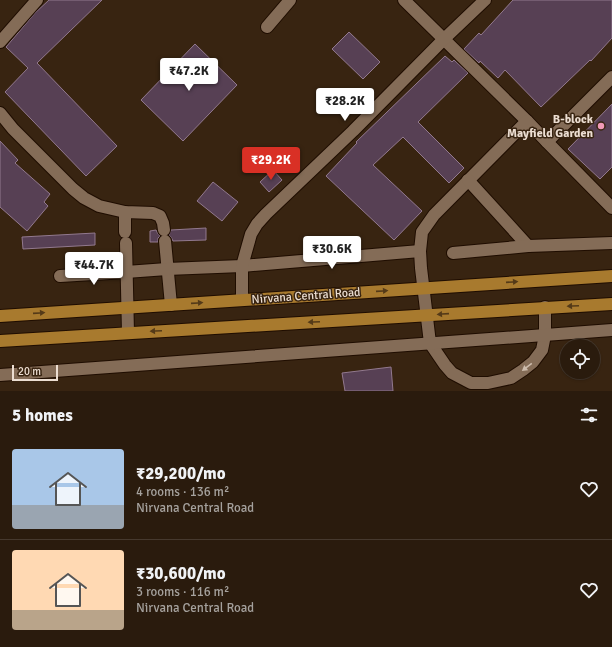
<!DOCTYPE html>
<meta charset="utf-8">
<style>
body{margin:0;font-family:Signika,sans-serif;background:#36281b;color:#f1f3f6;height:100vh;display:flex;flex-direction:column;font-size:15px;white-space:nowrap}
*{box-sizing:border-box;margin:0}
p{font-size:13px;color:#a5a19d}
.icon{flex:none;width:22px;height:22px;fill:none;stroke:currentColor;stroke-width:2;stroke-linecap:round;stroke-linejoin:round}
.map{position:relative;height:391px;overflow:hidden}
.details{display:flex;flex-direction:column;background:#2a1b0d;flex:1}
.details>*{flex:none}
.buttons{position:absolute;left:560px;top:339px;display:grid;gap:8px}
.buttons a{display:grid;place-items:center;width:40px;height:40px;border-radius:50%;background:#2a1b0d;box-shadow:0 1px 3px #0004,0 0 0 1px #46392e;font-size:20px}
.scale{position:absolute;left:12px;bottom:10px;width:46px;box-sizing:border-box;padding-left:4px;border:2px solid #ecded2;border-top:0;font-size:11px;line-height:14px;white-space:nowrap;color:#ecded2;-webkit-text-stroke:3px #382411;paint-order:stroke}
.price{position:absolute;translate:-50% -34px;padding:0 9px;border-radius:4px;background:#fff;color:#222;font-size:13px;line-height:26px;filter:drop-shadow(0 1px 2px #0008)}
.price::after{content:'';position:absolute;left:50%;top:24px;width:12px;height:9px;margin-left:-6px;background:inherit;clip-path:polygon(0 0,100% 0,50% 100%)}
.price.active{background:#d93025;color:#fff}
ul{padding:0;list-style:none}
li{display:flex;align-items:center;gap:12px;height:100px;padding:0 12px}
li+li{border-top:1px solid #46392e}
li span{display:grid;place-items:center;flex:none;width:112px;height:80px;border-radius:4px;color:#555}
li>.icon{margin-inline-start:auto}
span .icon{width:48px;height:48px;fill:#fffc;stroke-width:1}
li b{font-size:17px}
h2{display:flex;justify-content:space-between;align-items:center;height:48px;padding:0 12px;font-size:17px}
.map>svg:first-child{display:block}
.building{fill:#574054;stroke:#92798e}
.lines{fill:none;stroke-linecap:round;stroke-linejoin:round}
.minor-casing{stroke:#1f0d00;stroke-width:14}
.major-casing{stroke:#1f0d00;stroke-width:14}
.minor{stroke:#846c57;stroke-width:12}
.major{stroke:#a87a2e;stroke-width:12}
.oneway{fill:#543a18}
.oneway2{fill:#cdbcad}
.poi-dot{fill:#f09ab7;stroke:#382411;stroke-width:1.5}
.labels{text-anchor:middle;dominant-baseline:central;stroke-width:3;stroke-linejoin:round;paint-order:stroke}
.poi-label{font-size:12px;font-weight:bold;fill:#ecded2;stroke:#382411;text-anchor:end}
.street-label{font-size:12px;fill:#ecded2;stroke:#382411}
</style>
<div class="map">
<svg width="612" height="391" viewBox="0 0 612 391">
<rect width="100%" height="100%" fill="#382411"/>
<g class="building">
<polygon points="49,0 102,0 37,63 117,146 86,176 5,92 28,68 6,47 35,13"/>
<polygon points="513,0 612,0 612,38 591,61 590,60 541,107 505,70 498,78 480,61 479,63 464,49 479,33 481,35"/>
<polygon points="349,32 380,62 363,79 332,49"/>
<polygon points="195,44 237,85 183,141 141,100"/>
<polygon points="445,56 452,62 454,60 468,73 418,122 464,168 449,183 403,137 373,165 422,211 394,240 326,176 357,143 356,142"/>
<polygon points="612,104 612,167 600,179 568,149"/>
<polygon points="0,141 18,160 15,163 50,194 44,202 48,206 27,231 0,207"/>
<polygon points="273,170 282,180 269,192 260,182"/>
<polygon points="213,182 238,202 222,221 197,201"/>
<polygon points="206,228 206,240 173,241 171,237 169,235 171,230"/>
<polygon points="156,230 158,234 160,236 158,238 158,242 150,242 150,231"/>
<polygon points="95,233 95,245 23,249 22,237"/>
<polygon points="391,367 393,391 345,391 342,373"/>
</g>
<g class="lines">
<g class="minor-casing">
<g id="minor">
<polyline points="404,0 527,121 547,142 612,208"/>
<polyline points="267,27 290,0"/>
<polyline points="0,42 37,0"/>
<polyline points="0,113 13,129 73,189 84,198 99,206 125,212 153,213 160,216 163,223 164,230"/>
<polyline points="527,121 434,215 422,232 420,251 421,268 430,343 445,365 452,373 471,383 488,383 511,378 523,370 533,362 542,350 545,335 545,307"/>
<polyline points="547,142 612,77"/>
<polyline points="468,180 528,246"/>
<polyline points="125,212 125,232"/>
<polyline points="165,241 171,305"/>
<polyline points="126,243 128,333"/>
<polyline points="453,253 528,246 612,243"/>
<polyline points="60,276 126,272 167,269 242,266 420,251"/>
<polyline points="242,300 242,266 251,234 257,224 266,214 353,131 444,39 485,0"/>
<polyline points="0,375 612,330"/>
</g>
</g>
<g class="major-casing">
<g id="major">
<polyline points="0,316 612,276"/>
<polyline points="0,341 612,304"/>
</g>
</g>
<use href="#minor" class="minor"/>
<use href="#major" class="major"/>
</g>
<defs><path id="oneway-solid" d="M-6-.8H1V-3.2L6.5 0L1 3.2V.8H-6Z"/></defs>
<g class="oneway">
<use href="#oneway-solid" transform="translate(512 282) rotate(-4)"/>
<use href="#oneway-solid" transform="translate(382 291) rotate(-4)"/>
<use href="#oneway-solid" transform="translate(197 303) rotate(-4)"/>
<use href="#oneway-solid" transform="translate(573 306) rotate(177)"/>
<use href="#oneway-solid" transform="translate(39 313) rotate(-4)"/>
<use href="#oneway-solid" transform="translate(443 314) rotate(176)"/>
<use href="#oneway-solid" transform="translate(314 322) rotate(177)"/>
<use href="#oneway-solid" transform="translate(156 331) rotate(177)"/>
</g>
<use class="oneway2" href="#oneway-solid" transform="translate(527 367) rotate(143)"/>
<circle class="poi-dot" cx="601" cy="126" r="4"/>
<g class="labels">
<g class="poi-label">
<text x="593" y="119">B-block<tspan x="593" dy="14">Mayfield Garden</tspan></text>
</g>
<g class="street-label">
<text transform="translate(306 296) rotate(-4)">Nirvana Central Road</text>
</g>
</g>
</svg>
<div class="buttons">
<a><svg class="icon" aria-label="locate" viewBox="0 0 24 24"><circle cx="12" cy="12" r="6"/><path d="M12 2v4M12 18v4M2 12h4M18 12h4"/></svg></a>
</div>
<div class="scale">20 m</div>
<b class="price" style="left:189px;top:92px">₹47.2K</b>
<b class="price" style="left:345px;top:122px">₹28.2K</b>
<b class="price active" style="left:271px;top:181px">₹29.2K</b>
<b class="price" style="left:332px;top:270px">₹30.6K</b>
<b class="price" style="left:94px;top:286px">₹44.7K</b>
</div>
<section class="details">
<h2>5 homes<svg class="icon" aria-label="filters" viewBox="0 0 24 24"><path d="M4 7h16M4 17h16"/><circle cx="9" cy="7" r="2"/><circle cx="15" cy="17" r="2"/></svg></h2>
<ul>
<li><span style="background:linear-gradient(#a9c7e8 70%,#9aa5b1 0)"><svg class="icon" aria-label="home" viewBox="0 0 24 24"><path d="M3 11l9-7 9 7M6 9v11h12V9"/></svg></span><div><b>₹29,200/mo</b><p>4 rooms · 136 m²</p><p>Nirvana Central Road</p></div><svg class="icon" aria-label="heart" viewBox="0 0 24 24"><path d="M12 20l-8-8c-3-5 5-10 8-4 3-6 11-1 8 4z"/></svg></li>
<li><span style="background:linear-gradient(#ffd9b3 75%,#b9a48a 0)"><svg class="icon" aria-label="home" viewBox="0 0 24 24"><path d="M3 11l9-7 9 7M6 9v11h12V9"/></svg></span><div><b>₹30,600/mo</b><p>3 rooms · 116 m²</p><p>Nirvana Central Road</p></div><svg class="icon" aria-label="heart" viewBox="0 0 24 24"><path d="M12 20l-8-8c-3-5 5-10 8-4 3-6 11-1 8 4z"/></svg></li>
</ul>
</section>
